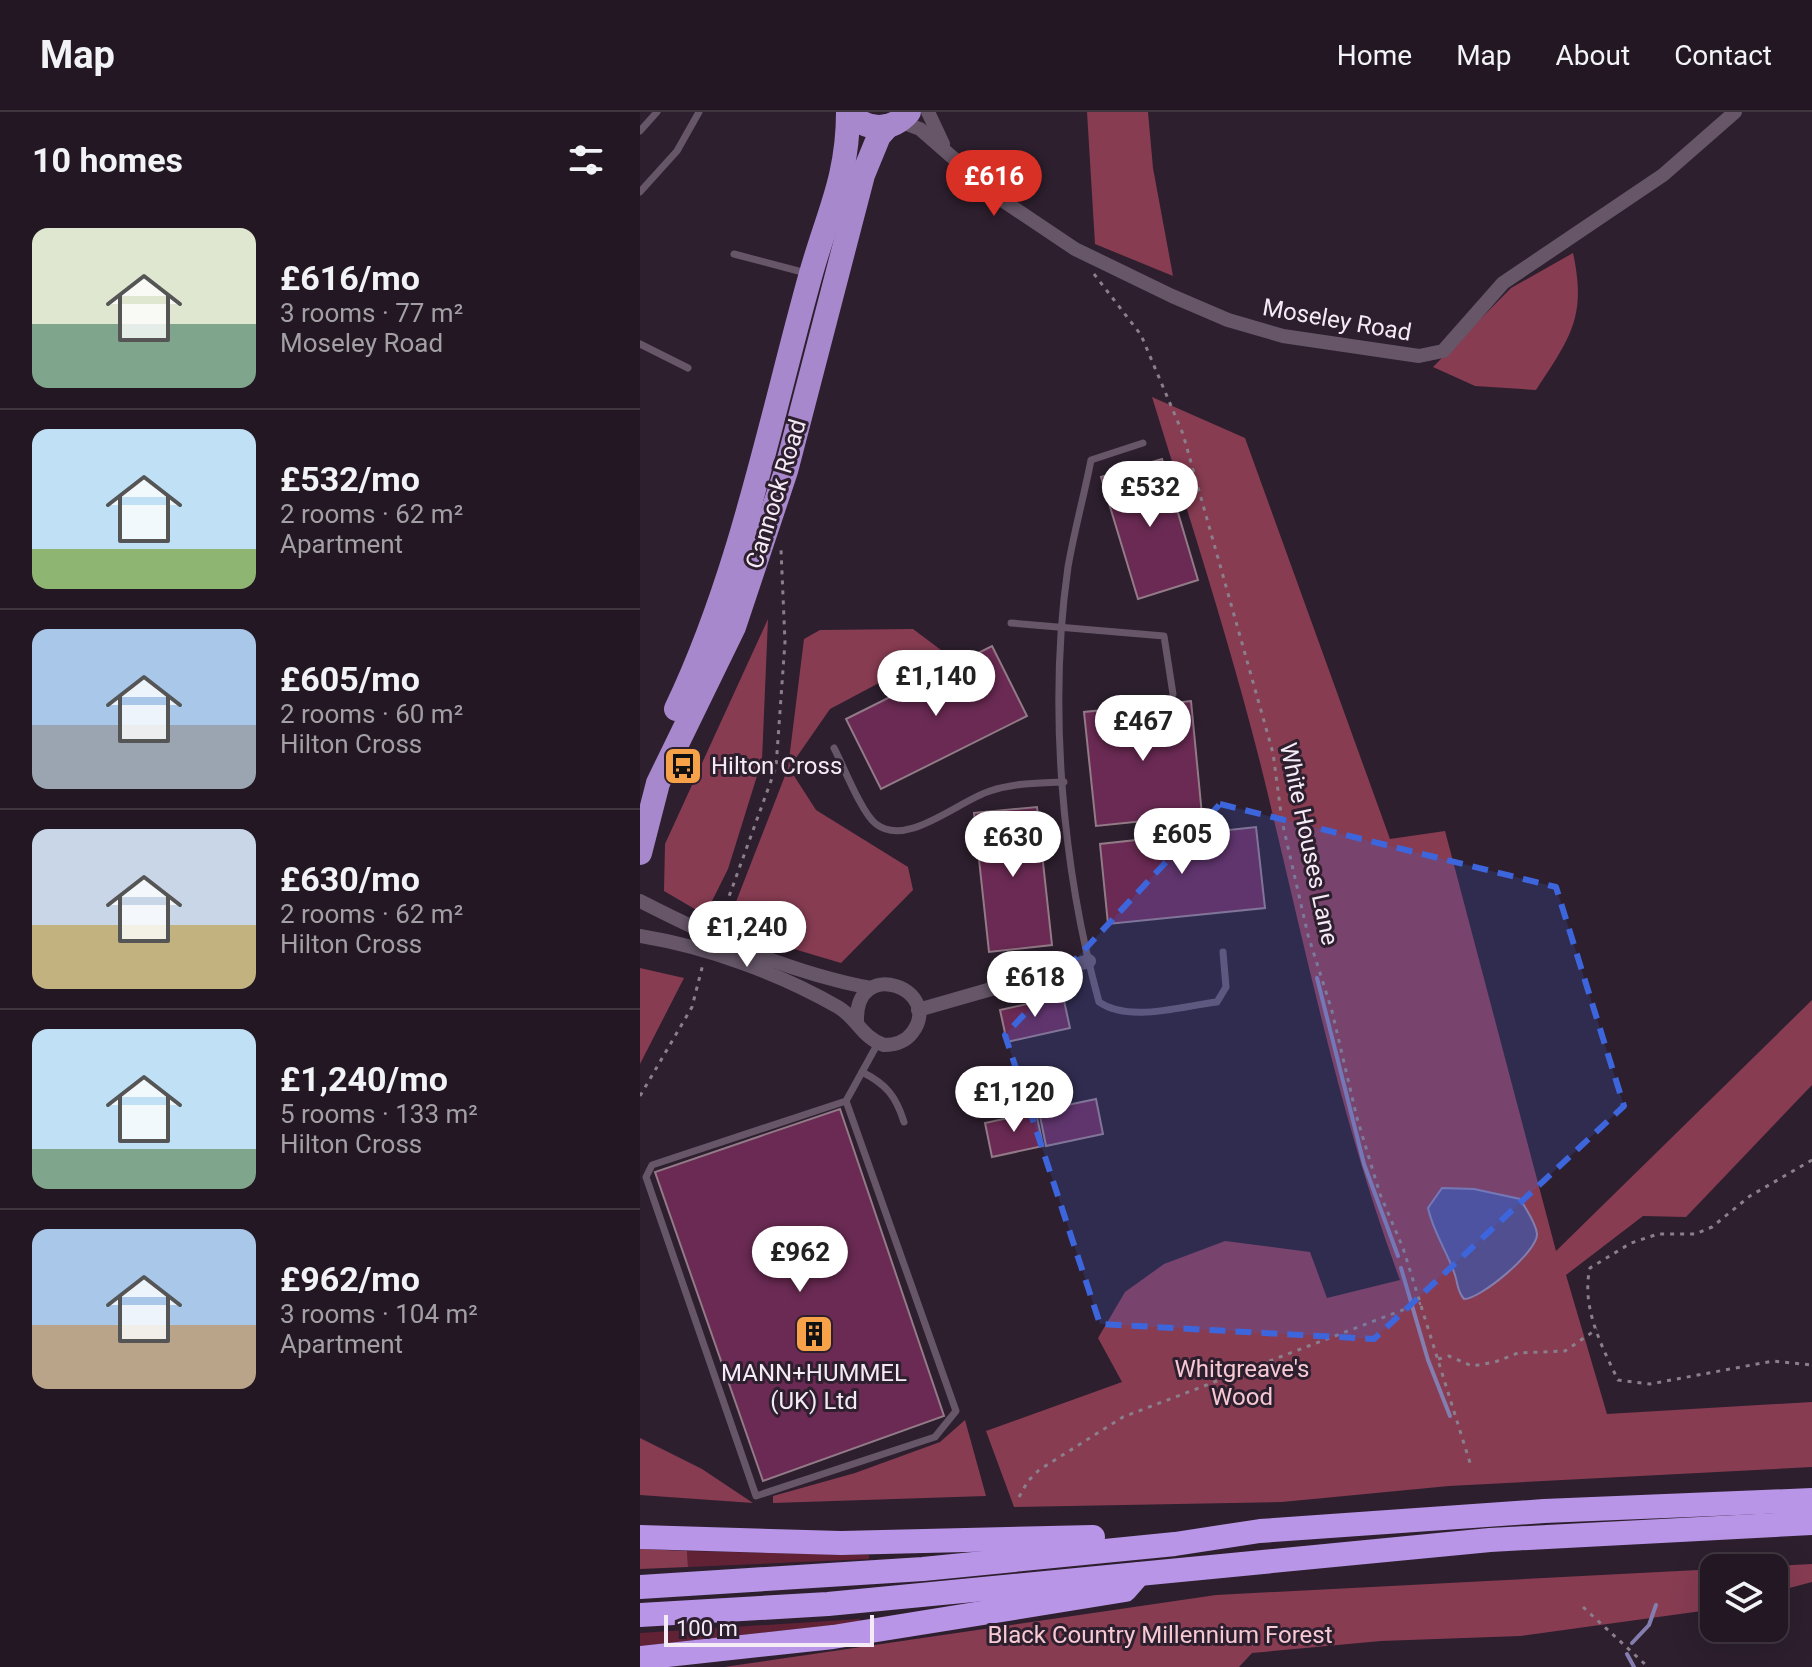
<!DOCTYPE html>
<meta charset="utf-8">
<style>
body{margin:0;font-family:Roboto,sans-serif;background:#2a202a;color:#f1f3f6;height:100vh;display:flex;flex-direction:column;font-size:30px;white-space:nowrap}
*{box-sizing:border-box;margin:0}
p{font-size:26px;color:#a29fa5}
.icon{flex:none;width:44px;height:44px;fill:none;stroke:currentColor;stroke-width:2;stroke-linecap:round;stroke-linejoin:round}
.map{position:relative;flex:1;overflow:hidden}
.details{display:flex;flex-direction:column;background:#221722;width:640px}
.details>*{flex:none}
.tools{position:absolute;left:1060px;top:1442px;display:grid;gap:16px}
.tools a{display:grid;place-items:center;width:88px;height:88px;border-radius:16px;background:#221722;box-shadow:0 8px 32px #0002,0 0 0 2px #3f3640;font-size:40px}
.scale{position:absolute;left:24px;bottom:20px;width:210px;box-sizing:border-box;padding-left:8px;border:4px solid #f5ebf6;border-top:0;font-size:22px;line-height:28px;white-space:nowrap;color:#f5ebf6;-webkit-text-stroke:6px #2d1f2e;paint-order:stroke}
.price{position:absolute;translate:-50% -68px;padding:0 18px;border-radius:28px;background:#fff;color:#222;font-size:26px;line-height:52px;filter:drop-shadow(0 2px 4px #0008)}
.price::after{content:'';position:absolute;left:50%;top:48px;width:24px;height:18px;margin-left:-12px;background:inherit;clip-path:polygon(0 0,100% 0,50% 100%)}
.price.current{background:#d93025;color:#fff}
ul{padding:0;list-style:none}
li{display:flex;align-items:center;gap:24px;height:200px;padding:0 32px}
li+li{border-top:2px solid #3f3640}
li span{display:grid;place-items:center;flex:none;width:224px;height:160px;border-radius:16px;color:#555}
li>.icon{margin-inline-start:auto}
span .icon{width:96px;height:96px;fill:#fffc;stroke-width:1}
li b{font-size:34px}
h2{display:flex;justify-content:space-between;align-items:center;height:96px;padding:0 32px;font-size:34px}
header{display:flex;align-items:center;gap:48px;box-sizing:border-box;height:112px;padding:0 40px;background:#221722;border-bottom:2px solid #3f3640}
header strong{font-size:38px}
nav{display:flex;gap:44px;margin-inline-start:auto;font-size:28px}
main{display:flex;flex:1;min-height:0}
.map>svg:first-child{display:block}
.green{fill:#622236}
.forest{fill:#873c52}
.water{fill:#524f91;stroke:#837eaf;stroke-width:2}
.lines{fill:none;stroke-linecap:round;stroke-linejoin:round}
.stream{stroke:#837eaf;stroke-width:4}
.building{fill:#6a2a53;stroke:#927a87;stroke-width:2}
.path{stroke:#8b7f8c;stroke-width:3;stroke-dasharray:4 6;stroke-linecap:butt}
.service{stroke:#665668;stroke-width:7}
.minor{stroke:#665668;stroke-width:14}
.trunk{stroke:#a888cd;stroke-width:24}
.motorway{stroke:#b895e6;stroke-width:24}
.marked{fill:#3d66dc;fill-opacity:0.2;stroke:#3d66dc;stroke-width:6;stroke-dasharray:16 10;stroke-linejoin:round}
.labels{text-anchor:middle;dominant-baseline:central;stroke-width:6;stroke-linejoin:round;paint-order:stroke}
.street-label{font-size:24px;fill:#f5ebf6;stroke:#2d1f2e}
.poi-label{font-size:24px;fill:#f5ebf6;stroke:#2d1f2e;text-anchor:start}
.park-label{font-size:24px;fill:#f7c9d3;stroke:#2d1f2e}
</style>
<header>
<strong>Map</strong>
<nav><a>Home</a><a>Map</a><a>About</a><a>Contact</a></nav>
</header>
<main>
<section class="details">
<h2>10 homes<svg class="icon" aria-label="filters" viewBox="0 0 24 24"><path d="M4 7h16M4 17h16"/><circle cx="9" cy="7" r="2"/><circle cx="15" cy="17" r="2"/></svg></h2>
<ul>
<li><span style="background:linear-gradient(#dfe7d0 60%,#7fa58c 0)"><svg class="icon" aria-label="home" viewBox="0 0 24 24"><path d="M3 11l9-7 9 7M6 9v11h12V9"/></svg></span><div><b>£616/mo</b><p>3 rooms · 77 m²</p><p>Moseley Road</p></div></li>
<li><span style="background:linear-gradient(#bfe0f5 75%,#8fb573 0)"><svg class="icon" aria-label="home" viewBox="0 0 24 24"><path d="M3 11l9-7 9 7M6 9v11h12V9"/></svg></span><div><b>£532/mo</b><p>2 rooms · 62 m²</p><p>Apartment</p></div></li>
<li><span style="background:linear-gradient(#a9c7e8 60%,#9aa5b1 0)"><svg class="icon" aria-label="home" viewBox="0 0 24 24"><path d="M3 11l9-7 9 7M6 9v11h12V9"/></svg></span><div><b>£605/mo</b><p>2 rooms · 60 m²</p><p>Hilton Cross</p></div></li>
<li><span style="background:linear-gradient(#c9d6e8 60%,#c2b280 0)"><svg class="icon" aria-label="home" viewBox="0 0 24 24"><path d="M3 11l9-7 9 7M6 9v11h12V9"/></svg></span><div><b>£630/mo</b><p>2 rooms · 62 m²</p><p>Hilton Cross</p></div></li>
<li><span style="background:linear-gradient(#bfe0f5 75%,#7fa58c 0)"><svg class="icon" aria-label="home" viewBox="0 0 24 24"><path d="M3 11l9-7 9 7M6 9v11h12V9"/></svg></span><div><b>£1,240/mo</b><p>5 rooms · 133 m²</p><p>Hilton Cross</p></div></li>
<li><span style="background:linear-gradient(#a9c7e8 60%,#b9a48a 0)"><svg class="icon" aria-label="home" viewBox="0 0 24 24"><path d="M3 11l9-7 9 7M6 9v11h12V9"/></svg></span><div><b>£962/mo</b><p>3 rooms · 104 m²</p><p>Apartment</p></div></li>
</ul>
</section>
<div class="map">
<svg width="1172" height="1555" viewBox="0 0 1172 1555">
<rect width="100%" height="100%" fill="#2d1f2e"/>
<g class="green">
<polygon points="47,1439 229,1443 229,1447 48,1455"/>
<polygon points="220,1507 220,1510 0,1534 0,1521"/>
</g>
<g class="forest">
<polygon points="447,0 508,0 513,56 533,164 455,132"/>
<path d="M 933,141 C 947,205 930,226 896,278 L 835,274 L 793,255 L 871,176 Z"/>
<path d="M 512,285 L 605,326 L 750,727 L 805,719 L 916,1139 L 1172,888 L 1172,973 L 1046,1105 L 1003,1104 L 926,1163 L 967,1302 L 1172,1290 L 1172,1355 L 809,1374 L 642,1390 L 374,1395 L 346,1319 L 482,1270 L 458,1226 L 485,1180 L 524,1152 L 585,1129 L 670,1140 L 687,1186 L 760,1168 C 702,1012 668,849 629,687 C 597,552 553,418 512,285 Z"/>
<polygon points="128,507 122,648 88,757 65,803 24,779 25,732"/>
<polygon points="273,517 301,538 190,597 149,656 176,698 268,755 273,778 201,851 90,818 94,795 148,656 164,527 180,518"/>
<polygon points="0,856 44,866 0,952"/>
<polygon points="325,1308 346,1384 133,1391 133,1384 215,1361 300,1330"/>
<polygon points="0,1326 62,1357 113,1391 0,1383"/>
<polygon points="0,1437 47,1439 48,1455 0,1457"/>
<polygon points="1172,1452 1172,1470 1134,1480 1134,1456 1074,1456 1074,1496 1069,1498 880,1524 741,1529 612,1541 599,1555 84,1555 576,1483"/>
</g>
<path class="water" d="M 802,1076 L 834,1077 L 880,1087 C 886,1097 896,1111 897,1122 C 898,1139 841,1187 824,1187 C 817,1179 818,1172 815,1163 C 807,1139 793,1120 788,1096 Z"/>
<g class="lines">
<g class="stream">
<polyline points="677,866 724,1052 758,1144"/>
<polyline points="761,1156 788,1248 810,1304"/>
<polyline points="992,1531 1009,1513 1016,1493"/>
<polyline points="987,1542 994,1555"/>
</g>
</g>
<g class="building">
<polygon points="522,347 558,468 498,487 461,365"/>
<polygon points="352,534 387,604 241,677 206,607"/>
<polygon points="551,589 562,703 456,714 444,600"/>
<polygon points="397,695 412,833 349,840 334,701"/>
<polygon points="616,715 625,796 468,812 460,732"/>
<polygon points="423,884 430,916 367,930 360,898"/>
<polygon points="456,987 463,1022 406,1034 399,999"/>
<polygon points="200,997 304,1304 123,1369 15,1060"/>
<polygon points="396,1000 403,1034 352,1045 345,1011"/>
</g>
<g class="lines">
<g class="path">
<polyline points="454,162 501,223 543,322 633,641 642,709 668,823 692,899 717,1006 740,1082 763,1136 831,1354"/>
<polyline points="79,812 136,655 145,530 141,438"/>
<polyline points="0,984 52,895 63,852"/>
<path d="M 1172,1048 L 1110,1084 L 1072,1115 L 1055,1122 L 1018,1122 L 991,1131 L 950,1156 C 941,1194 961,1233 978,1268 L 1010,1272 L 1133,1249 L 1172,1253"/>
<polyline points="798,1247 809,1244 832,1254 855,1250 878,1241 925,1239 957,1217"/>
<polyline points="379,1385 388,1369 399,1358 483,1305 781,1191"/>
<polyline points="943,1495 1008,1555"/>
</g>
<g class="service">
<polyline points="0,19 17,0"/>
<polyline points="0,80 37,39 59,0"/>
<polyline points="94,142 166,161"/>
<polyline points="0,232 48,256"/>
<path d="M 503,331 L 451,348 C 444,384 434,420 428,455 C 408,593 422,756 459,890 C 489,911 542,894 577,890 L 586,875 L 583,840"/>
<polyline points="371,511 524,524 533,582"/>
<path d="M 194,636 C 203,653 222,702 236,712 C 267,736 318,689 350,679 C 374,671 398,671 424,670"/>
<path d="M 222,960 C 246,972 256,984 264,1010"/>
<polyline points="206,989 316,1299 295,1325 116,1384 6,1065 12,1053 206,989 238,931"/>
</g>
<g class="minor">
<polyline points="288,0 303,32"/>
<polyline points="259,9 280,17 359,86 435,137 532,184 588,208 643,224 779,244 803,239 863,171 1023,63 1095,0"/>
<path d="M 0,789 C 72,826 151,861 231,876"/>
<path d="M 0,824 C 67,835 139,861 198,895 C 217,906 222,926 244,933 C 256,933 265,930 272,921 C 305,878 215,843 217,909"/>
<polyline points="278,898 449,849"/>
</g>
<g class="trunk">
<path d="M 209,0 C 226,20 252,20 269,0"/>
<path d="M 36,597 C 101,461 130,309 170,165 C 187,103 208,67 208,0"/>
<polyline points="0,741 18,671 94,515 146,359 223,63 239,24 248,14"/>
</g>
<g class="motorway">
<polyline points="0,1425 201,1431 453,1425"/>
<polyline points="0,1475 283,1457 535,1432 620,1419 904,1399 1172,1388"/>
<polyline points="0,1503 188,1492 850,1428 1172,1411"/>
<polyline points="0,1546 193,1525 485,1478 499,1462"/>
</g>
</g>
<path class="marked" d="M 580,692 L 916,775 L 984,994 L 734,1227 L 460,1212 L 365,923 Z"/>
<defs>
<g id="bus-square" transform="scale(2)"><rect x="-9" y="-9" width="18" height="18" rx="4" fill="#f7a248" stroke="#2d1f2e"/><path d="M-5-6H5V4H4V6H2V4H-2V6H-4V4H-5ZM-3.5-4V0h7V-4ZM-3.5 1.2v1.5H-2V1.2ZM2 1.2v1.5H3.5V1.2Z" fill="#111"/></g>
<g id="building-square" transform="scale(2)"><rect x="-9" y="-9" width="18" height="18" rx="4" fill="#f7a248" stroke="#2d1f2e"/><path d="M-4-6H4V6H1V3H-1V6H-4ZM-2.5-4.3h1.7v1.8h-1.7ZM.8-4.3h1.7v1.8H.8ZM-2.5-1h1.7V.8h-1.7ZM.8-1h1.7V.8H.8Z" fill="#111"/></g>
</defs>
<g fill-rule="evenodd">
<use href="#bus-square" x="43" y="654"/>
<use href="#building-square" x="174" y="1222"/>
</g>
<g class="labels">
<g class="street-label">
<text transform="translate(697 208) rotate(10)">Moseley Road</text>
<text transform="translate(136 382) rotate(-73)">Cannock Road</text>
<text transform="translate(669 732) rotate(78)">White Houses Lane</text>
</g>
<g class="poi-label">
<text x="71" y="654">Hilton Cross</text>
<text x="174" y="1261" text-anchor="middle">MANN+HUMMEL<tspan x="174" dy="28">(UK) Ltd</tspan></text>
</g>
<g class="park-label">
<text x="602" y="1257">Whitgreave's<tspan x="602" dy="28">Wood</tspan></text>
<text x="520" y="1523">Black Country Millennium Forest</text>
</g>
</g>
</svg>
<div class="tools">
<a><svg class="icon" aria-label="layers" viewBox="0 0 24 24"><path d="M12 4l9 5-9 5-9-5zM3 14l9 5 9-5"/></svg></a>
</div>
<div class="scale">100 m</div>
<b class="price current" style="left:354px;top:106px">£616</b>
<b class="price" style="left:510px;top:417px">£532</b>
<b class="price" style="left:296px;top:606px">£1,140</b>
<b class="price" style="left:503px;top:651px">£467</b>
<b class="price" style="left:542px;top:764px">£605</b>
<b class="price" style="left:373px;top:767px">£630</b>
<b class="price" style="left:107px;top:857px">£1,240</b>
<b class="price" style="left:395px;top:907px">£618</b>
<b class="price" style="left:374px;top:1022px">£1,120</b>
<b class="price" style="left:160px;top:1182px">£962</b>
</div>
</main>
